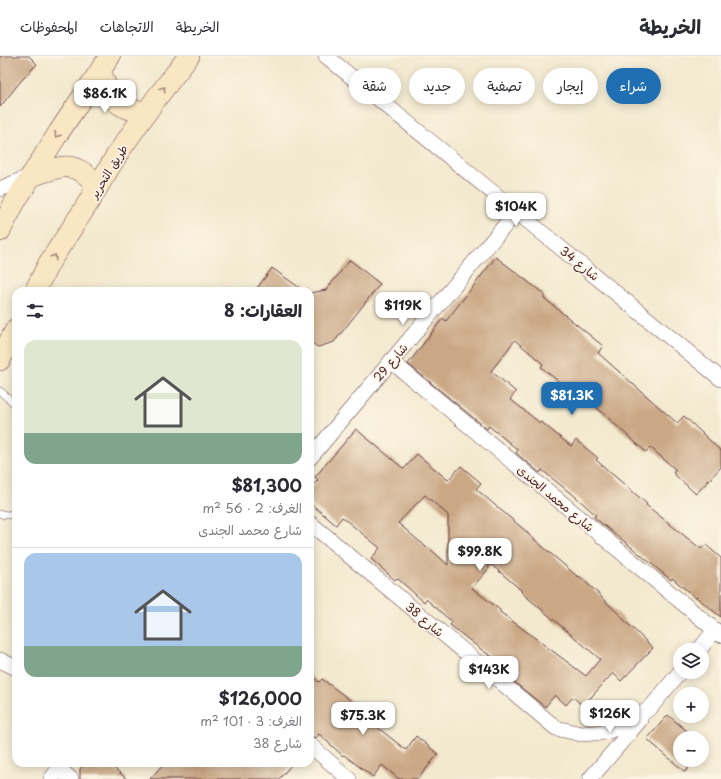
<!DOCTYPE html>
<html lang="ar">
<meta charset="utf-8">
<style>
body{margin:0;font-family:"Playpen Sans","Playpen Sans Arabic",sans-serif;background:#f2f2f3;color:#2b2b33;direction:rtl;height:100vh;display:flex;flex-direction:column;font-size:15px;white-space:nowrap}
*{box-sizing:border-box;margin:0}
p{font-size:13px;color:#7c7c81}
.icon{flex:none;width:22px;height:22px;fill:none;stroke:currentColor;stroke-width:2;stroke-linecap:round;stroke-linejoin:round}
.map{position:relative;flex:1;overflow:hidden;direction:ltr}
.details{position:absolute;left:12px;top:231px;width:302px;height:480px;display:flex;flex-direction:column;background:#fff;border-radius:12px;box-shadow:0 2px 10px #0003;direction:rtl}
.details>*{flex:none}
.hud{position:absolute;left:326px;top:12px;width:335px;height:36px;direction:rtl;display:flex;gap:8px}
.controls{position:absolute;left:673px;top:587px;display:grid;gap:8px}
.controls a{display:grid;place-items:center;width:36px;height:36px;border-radius:50%;background:#fff;box-shadow:0 2px 10px #0003;font-size:20px}
.price{position:absolute;translate:-50% -34px;padding:0 9px;border-radius:8px;background:#fff;color:#222;font-size:13px;line-height:26px;filter:drop-shadow(0 1px 2px #0008)}
.price::after{content:'';position:absolute;left:50%;top:24px;width:12px;height:9px;margin-left:-6px;background:inherit;clip-path:polygon(0 0,100% 0,50% 100%)}
.price.on{background:#1f6fb2;color:#fff}
ul{padding:0;list-style:none}
li{display:grid;align-content:center;gap:8px;height:212px;padding:0 12px}
li+li{border-top:1px solid #e1e1e2}
li span{display:grid;place-items:center;height:124px;border-radius:12px;color:#555}
li>.icon{margin-inline-start:auto}
span .icon{width:72px;height:72px;fill:#fffc;stroke-width:1}
li b{font-size:17px}
h2{display:flex;justify-content:space-between;align-items:center;height:48px;padding:0 12px;font-size:17px}
.pill{padding:0 14px;border-radius:18px;background:#fff;box-shadow:0 2px 10px #0003;font-size:14px;line-height:36px}
.pill.on{background:#1f6fb2;color:#fff}
header{display:flex;align-items:center;gap:24px;box-sizing:border-box;height:56px;padding:0 20px;background:#fff;border-bottom:1px solid #e1e1e2}
header strong{font-size:19px}
nav{display:flex;gap:22px;margin-inline-start:auto;font-size:14px}
.map>svg:first-child{display:block}
.building{fill:#caa886;fill-rule:evenodd}
.lines{fill:none;stroke-linecap:round;stroke-linejoin:round}
.lane-casing{stroke:#633d44;stroke-width:8}
.street-casing{stroke:#633d44;stroke-width:16}
.secondary-casing{stroke:#633d44;stroke-width:22}
.lane{stroke:#fff;stroke-width:7}
.street{stroke:#fff;stroke-width:15}
.secondary{stroke:#f9e7c3;stroke-width:21}
.oneway{stroke:#a28377}
.labels{text-anchor:middle;dominant-baseline:central;stroke-width:3.5;stroke-linejoin:round;paint-order:stroke}
.street-label{font-size:12px;fill:#4a1f2b;stroke:#fcf5e5}
</style>
<header>
<strong>الخريطة</strong>
<nav><a>الخريطة</a><a>الاتجاهات</a><a>المحفوظات</a></nav>
</header>
<div class="map">
<svg width="721" height="723" viewBox="0 0 721 723">
<rect width="100%" height="100%" fill="#fcf5e5"/>
<filter id="ink" filterUnits="userSpaceOnUse"><feTurbulence type="fractalNoise" baseFrequency=".025" numOctaves="2"/><feDisplacementMap in="SourceGraphic" scale="8" xChannelSelector="R" yChannelSelector="G"/><feConvolveMatrix kernelMatrix="1 2 1 2 8 2 1 2 1" color-interpolation-filters="sRGB"/></filter>
<filter id="wash" filterUnits="userSpaceOnUse"><feTurbulence type="fractalNoise" baseFrequency=".012" numOctaves="4" result="noise"/><feDisplacementMap in="SourceGraphic" scale="16" xChannelSelector="R" yChannelSelector="G"/><feGaussianBlur stdDeviation="0.9" result="paint"/><feColorMatrix in="noise" values="0 0 0 0 0 0 0 0 0 0 0 0 0 0 0 0 0 1.4 0 .05"/><feComposite in="paint" operator="in"/></filter>
<g filter="url(#wash)">
<rect width="100%" height="100%" fill="#f3e9cf"/>
<g id="blocks">
<g class="building">
<polygon points="0,0 29,0 37,8 20,26 0,51"/>
<polygon points="496,201 544,238 544,242 603,290 598,297 677,367 684,360 721,395 721,411 696,438 673,417 676,414 650,391 646,396 571,329 568,333 541,311 543,308 515,284 491,315 516,336 510,343 540,367 541,366 571,390 576,384 598,402 596,404 647,448 646,449 701,493 705,488 721,502 721,561 696,541 696,542 672,522 671,524 619,481 618,481 594,461 596,459 569,435 569,436 542,414 540,417 516,397 518,394 489,370 487,373 408,308 443,262 446,265"/>
<polygon points="350,204 380,228 334,286 318,291 310,286 310,237 326,234"/>
<polygon points="272,212 304,235 255,235"/>
<path d="M 356,373 L 404,413 L 417,398 L 448,424 L 461,410 L 481,427 L 476,433 L 528,477 L 528,478 L 578,521 L 579,520 L 601,540 L 601,541 L 623,562 L 623,563 L 653,592 L 621,625 L 613,617 L 583,650 L 573,641 L 566,649 L 555,639 L 545,651 L 508,621 L 508,617 L 502,613 L 505,610 L 478,591 L 450,569 L 452,566 L 426,543 L 424,546 L 397,522 L 395,524 L 371,503 L 380,492 L 342,461 L 336,469 L 310,447 L 310,433 L 318,424 L 315,421 ZM 425,439 L 448,459 L 448,509 L 428,491 L 427,492 L 398,467 ZM 488,508 L 491,510 L 492,509 L 522,535 L 521,536 L 600,603 L 586,620 L 500,556 L 500,554 L 472,532 L 489,512 Z"/>
<polygon points="310,619 319,626 322,623 350,644 374,665 372,667 406,694 416,680 438,698 418,723 399,723 382,709 373,721 344,699 343,700 319,678 316,682 310,680"/>
<polygon points="668,659 695,682 680,682 680,704 695,704 685,716 647,683"/>
<polygon points="85,707 108,707 127,723 80,723 80,713"/>
<polygon points="164,707 293,707 279,723 150,723"/>
</g>
</g>
</g>
<g filter="url(#ink)">
<use href="#blocks" fill-opacity="0" stroke="#633d44" stroke-width="1"/>
<g class="lines">
<g class="lane-casing">
<g id="lane">
<polyline points="0,335 16,349"/>
<polyline points="0,458 8,459 16,457"/>
</g>
</g>
<g class="street-casing">
<g id="street">
<polyline points="326,0 721,323"/>
<polyline points="0,133 31,120"/>
<polyline points="391,305 721,579"/>
<polyline points="310,402 517,155"/>
<polyline points="310,467 556,672 581,678 606,676 630,667 651,651 680,616"/>
<polyline points="699,594 715,574"/>
<polyline points="0,604 16,612"/>
<polyline points="310,689 349,723"/>
<polyline points="59,713 71,723"/>
<polyline points="51,723 63,707"/>
<polyline points="590,723 640,664"/>
</g>
</g>
<g class="secondary-casing">
<g id="secondary">
<path d="M 101,14 C 103,22 106,34 111,40 C 119,52 133,55 146,56"/>
<path d="M 31,120 C 41,117 52,113 62,111 C 73,109 89,117 93,128 C 94,130 94,134 94,137"/>
<polyline points="0,175 15,146 59,76 110,0"/>
<polyline points="35,235 49,207 85,152 118,97 155,44 189,0"/>
<polyline points="0,304 16,273"/>
</g>
</g>
<use href="#lane" class="lane"/>
<use href="#street" class="street"/>
<use href="#secondary" class="secondary"/>
</g>
<defs><path id="oneway-chevron" d="M-2-3.5L2.5 0L-2 3.5" fill="none" stroke-width="1.6" stroke-linecap="round" stroke-linejoin="round"/></defs>
<g class="oneway">
<use href="#oneway-chevron" transform="translate(163 33) rotate(-53)"/>
<use href="#oneway-chevron" transform="translate(57 79) rotate(122)"/>
<use href="#oneway-chevron" transform="translate(54 201) rotate(-57)"/>
</g>
</g>
<g class="labels">
<g class="street-label">
<text transform="translate(108 115) rotate(-58)">طريق التحرير</text>
<text transform="translate(580 207) rotate(39)">شارع 34</text>
<text transform="translate(390 306) rotate(-50)">شارع 29</text>
<text transform="translate(556 442) rotate(40)">شارع محمد الجندى</text>
<text transform="translate(425 563) rotate(40)">شارع 38</text>
</g>
</g>
</svg>
<div class="controls">
<a><svg class="icon" aria-label="layers" viewBox="0 0 24 24"><path d="M12 4l9 5-9 5-9-5zM3 14l9 5 9-5"/></svg></a>
<a>+</a>
<a>−</a>
</div>
<b class="price" style="left:105px;top:58px">$86.1K</b>
<b class="price" style="left:516px;top:171px">$104K</b>
<b class="price" style="left:403px;top:270px">$119K</b>
<b class="price on" style="left:572px;top:360px">$81.3K</b>
<b class="price" style="left:480px;top:516px">$99.8K</b>
<b class="price" style="left:489px;top:634px">$143K</b>
<b class="price" style="left:610px;top:678px">$126K</b>
<b class="price" style="left:363px;top:680px">$75.3K</b>
<div class="hud">
<a class="pill on">شراء</a>
<a class="pill">إيجار</a>
<a class="pill">تصفية</a>
<a class="pill">جديد</a>
<a class="pill">شقة</a>
</div>
<section class="details">
<h2>العقارات: 8<svg class="icon" aria-label="filters" viewBox="0 0 24 24"><path d="M4 7h16M4 17h16"/><circle cx="9" cy="7" r="2"/><circle cx="15" cy="17" r="2"/></svg></h2>
<ul>
<li><span style="background:linear-gradient(#dfe7d0 75%,#7fa58c 0)"><svg class="icon" aria-label="home" viewBox="0 0 24 24"><path d="M3 11l9-7 9 7M6 9v11h12V9"/></svg></span><div><b>$81,300</b><p>الغرف: 2 · 56 m²</p><p>شارع محمد الجندى</p></div></li>
<li><span style="background:linear-gradient(#a9c7e8 75%,#7fa58c 0)"><svg class="icon" aria-label="home" viewBox="0 0 24 24"><path d="M3 11l9-7 9 7M6 9v11h12V9"/></svg></span><div><b>$126,000</b><p>الغرف: 3 · 101 m²</p><p>شارع 38</p></div></li>
</ul>
</section>
</div>
